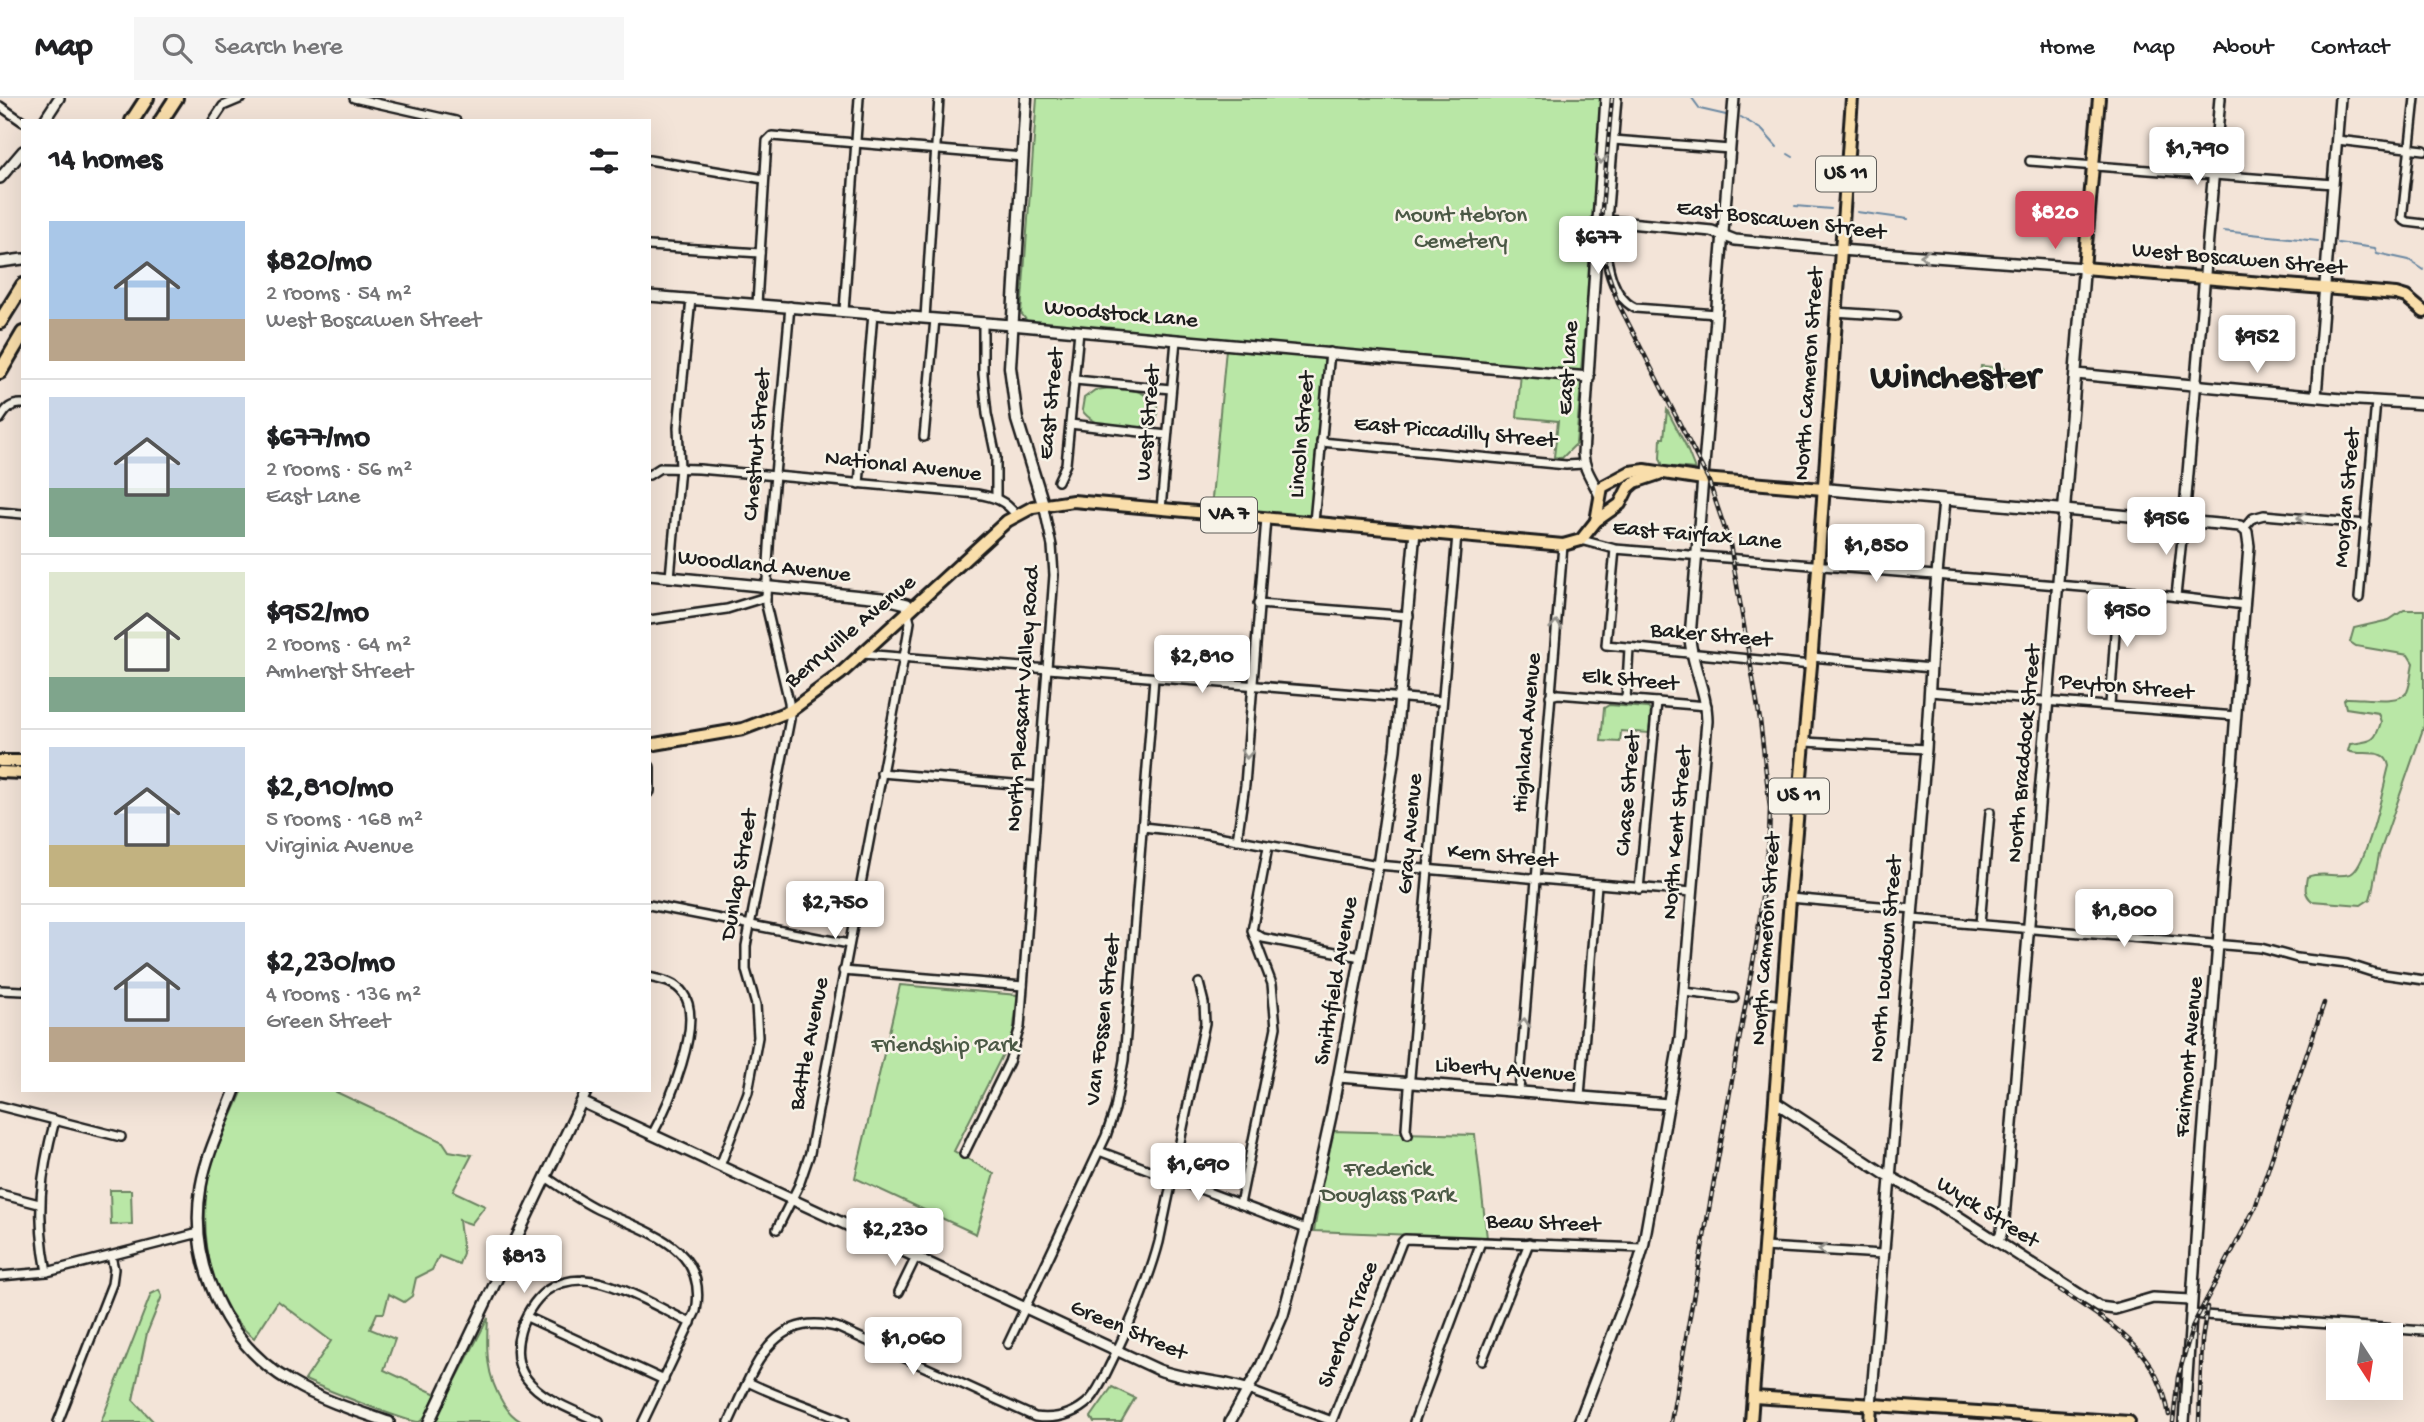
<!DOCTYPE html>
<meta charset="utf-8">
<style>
body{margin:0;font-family:"Gochi Hand",sans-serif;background:#f6f6f6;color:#202124;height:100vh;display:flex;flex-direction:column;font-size:26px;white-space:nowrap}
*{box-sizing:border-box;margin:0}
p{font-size:23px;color:#757577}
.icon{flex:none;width:38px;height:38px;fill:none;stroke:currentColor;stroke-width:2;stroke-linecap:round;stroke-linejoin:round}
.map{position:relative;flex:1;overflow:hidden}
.sheet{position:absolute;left:21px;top:21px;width:630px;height:973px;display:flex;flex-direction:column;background:#fff;border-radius:0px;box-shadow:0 7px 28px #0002}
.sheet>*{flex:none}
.needle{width:46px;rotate:168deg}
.fabs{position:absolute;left:2326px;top:1225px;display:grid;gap:14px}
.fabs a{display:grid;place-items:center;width:77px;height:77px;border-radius:0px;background:#fff;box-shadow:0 7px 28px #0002;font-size:35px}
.price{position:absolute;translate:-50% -60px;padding:0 16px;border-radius:7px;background:#fff;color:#222;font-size:23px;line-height:46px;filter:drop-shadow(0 2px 4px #0008)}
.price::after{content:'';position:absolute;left:50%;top:42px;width:21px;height:16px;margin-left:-10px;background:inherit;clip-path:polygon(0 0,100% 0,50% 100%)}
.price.on{background:#d1495b;color:#fff}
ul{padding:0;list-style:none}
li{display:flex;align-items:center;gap:21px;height:175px;padding:0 28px}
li+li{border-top:2px solid #e0e0e0}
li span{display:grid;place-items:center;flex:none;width:196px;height:140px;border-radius:0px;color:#555}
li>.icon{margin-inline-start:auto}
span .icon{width:84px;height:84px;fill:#fffc;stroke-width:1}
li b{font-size:30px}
h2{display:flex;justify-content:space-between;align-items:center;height:84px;padding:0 28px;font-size:30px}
header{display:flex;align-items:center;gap:42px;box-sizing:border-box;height:98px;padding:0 35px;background:#fff;border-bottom:2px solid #e0e0e0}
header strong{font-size:33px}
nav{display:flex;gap:38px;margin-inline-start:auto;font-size:24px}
.search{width:490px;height:63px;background:#f6f6f6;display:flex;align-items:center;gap:18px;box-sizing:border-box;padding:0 24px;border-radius:0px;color:#757577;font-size:26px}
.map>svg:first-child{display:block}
.green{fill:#b9e7a6;stroke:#6a8261;stroke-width:2}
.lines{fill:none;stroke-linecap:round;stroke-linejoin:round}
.stream{stroke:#6a88a2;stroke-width:2}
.minor-casing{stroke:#1c1c1c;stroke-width:12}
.tertiary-casing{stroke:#1c1c1c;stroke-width:14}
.secondary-casing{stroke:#1c1c1c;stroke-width:15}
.primary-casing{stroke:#1c1c1c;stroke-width:16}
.motorway-casing{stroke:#1c1c1c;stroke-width:18}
.minor{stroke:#f7f3e8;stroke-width:7}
.tertiary{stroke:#f7f3e8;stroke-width:9}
.secondary{stroke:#f7f3e8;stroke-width:10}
.primary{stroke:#f9deab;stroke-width:10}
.motorway{stroke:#f9deab;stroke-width:12}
.rail-casing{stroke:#1c1c1c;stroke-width:4.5}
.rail{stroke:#f7f3e8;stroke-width:2;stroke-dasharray:5;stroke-linecap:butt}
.oneway{stroke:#94928c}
.labels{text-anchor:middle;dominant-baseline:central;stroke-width:5;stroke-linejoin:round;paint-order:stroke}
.shield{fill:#f7f3e8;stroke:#5e5c59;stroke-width:2}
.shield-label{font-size:21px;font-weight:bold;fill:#1c1c1c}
.park-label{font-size:23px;fill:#4b5945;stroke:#f7f3e8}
.street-label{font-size:23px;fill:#1c1c1c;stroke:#f7f3e8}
.town-label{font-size:37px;font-weight:bold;fill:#1c1c1c;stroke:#f7f3e8}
</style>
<header>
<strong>Map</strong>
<div class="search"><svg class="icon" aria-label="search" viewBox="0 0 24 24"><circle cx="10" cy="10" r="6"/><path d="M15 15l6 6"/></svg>Search here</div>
<nav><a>Home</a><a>Map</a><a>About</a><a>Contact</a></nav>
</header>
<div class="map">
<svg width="2424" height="1324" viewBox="0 0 2424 1324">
<rect width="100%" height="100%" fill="#f3e4d8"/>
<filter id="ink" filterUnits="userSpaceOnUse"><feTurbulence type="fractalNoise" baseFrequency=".0143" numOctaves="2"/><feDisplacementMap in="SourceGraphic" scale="14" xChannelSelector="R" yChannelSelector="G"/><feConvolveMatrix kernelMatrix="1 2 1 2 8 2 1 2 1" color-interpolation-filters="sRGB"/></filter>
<g filter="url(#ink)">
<g class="green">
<polygon points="1037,0 1603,0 1593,115 1588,226 1585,226 1581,273 1039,227 1027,223 1021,215"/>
<polygon points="1226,251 1326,260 1311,418 1211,411"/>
<polygon points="1981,268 2005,270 2004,290 1979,288"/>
<polygon points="1521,275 1577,281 1581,285 1576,346 1562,360 1554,359 1558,323 1517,319"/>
<path d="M 1112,290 C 1131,291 1145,292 1157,307 L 1157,321 C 1140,337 1094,332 1082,312 L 1084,300 L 1095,292 Z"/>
<polygon points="1667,312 1685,346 1695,371 1663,368 1660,360 1661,340 1664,340"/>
<path d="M 2404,512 L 2424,512 L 2424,628 L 2379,757 L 2372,794 L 2370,801 L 2361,807 L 2312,803 C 2304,796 2305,790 2307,779 C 2323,773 2335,780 2350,776 C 2367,771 2384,686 2389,668 C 2385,648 2362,659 2348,653 L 2350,646 C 2371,643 2375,645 2381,624 L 2378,615 L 2346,610 L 2344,602 L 2346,600 C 2361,599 2399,607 2407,594 C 2411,586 2411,574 2413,565 L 2408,557 L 2356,548 L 2350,544 L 2354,530 L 2389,522 Z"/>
<polygon points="1609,607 1648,610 1651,614 1649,635 1621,633 1620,644 1601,643 1604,610"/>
<polygon points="900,887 1018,897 1013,936 954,1053 994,1076 976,1136 855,1080"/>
<path d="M 243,992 L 332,992 L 443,1044 L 449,1053 L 472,1057 L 453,1093 L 485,1108 L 471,1126 L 459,1122 L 463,1155 L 459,1166 L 439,1158 L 432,1172 L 416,1180 L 412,1198 L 404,1204 L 389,1196 L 384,1215 L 377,1215 L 370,1231 L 395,1241 L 384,1272 L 436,1296 C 432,1303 427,1321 419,1324 C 405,1324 323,1290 305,1282 L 331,1243 L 278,1203 L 254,1240 C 212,1207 202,1149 206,1098 C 207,1090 207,1080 210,1072 C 218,1045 232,1018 243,992 Z"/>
<polygon points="1332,1033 1475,1037 1487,1140 1314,1133"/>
<polygon points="110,1092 131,1092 132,1126 111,1127"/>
<polygon points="159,1192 162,1198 147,1235 133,1302 154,1324 101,1324 151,1196"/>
<path d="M 488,1220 C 486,1252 486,1278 503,1305 C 509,1314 513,1319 522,1324 L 434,1324 Z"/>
<polygon points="1112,1289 1135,1300 1121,1324 1094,1324 1091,1319"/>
</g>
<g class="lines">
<g class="stream">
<polyline points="1692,0 1700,11 1726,17"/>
<polyline points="1741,19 1762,32 1777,49"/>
<polyline points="1788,56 1793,59"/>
<polyline points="1795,108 1831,111"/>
<polyline points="1857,114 1908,121"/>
<polyline points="2223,133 2318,143"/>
<polyline points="2338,145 2375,150 2377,155 2409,162 2424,172"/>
</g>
<g class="minor-casing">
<g id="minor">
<polyline points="354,0 456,23"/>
<polyline points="2415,0 2402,121 2407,124 2424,126"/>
<polyline points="0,8 23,24"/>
<polyline points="213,23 223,8 242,0"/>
<polyline points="1613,42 1730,51"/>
<polyline points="2337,42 2424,52"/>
<polyline points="649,62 764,81"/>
<polyline points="2030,63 2333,86"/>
<path d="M 1606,123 C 1603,150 1608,197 1635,210 L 1717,216"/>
<polyline points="649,148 760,155"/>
<polyline points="757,206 767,43 772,38 1023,59"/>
<polyline points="844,213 859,0"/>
<polyline points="1835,214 1896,218"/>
<polyline points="925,220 939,0"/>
<polyline points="983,224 983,276 987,316 996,359 996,400"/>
<polyline points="1075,282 1171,291"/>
<path d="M 0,321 C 6,311 11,305 23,306"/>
<polyline points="1070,326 1167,337"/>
<polyline points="924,339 935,221"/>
<polyline points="1321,344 1566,367 1584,366"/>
<path d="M 649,377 L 660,370 L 699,371 L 977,396 C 994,399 1005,402 1016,417"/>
<polyline points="1058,383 1066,366 1079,233"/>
<polyline points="859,386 873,215"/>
<polyline points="1161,411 1176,242"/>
<polyline points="0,414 23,416"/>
<polyline points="1314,424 1330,254"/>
<polyline points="2244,430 2253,420 2264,417 2366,426"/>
<polyline points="1581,442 1615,451 2118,492 2245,507"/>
<polyline points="1615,451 1606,547 1811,567"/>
<polyline points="670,479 680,370 678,329 691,201"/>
<polyline points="2176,498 2184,422"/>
<polyline points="2359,500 2376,303"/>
<polyline points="1258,506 1409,518"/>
<polyline points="649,522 727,511 766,499"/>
<polyline points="863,556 1442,603"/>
<polyline points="1812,559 1931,570"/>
<polyline points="1929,594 2236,618"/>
<polyline points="1550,598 1558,596 1707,608"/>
<polyline points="1626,602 1629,550"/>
<polyline points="2110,607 2118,492"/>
<polyline points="1805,644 1926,651"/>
<polyline points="881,675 1038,688"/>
<polyline points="1143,729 1206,736 1378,767 1692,794"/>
<polyline points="1237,742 1245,687 1266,420"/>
<polyline points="1639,791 1657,604"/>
<polyline points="1790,800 1913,811"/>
<polyline points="649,807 849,846"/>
<polyline points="1912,821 2261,850 2297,860 2347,866 2375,875 2424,882"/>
<polyline points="1980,826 1990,714"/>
<polyline points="1253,834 1263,840 1361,859"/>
<polyline points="843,873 1023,888"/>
<path d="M 649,879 C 662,882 675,884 683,895 C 705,924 668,1008 652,1037"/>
<polyline points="0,892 23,893"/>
<polyline points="1684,894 1734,900"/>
<polyline points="1754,903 1782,907"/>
<polyline points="1519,993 1563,447"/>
<polyline points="1580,998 1597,787"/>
<polyline points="0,1008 121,1039"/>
<polyline points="1408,1037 1406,1031 1408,1002 1457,437"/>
<polyline points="1099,1053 1306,1131"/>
<polyline points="964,1056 1009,964 1020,929 1054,477 1052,448 1043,406"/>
<polyline points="720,1068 748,994 758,939 756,907 746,872 746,848 790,621 789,604 766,507 766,499 770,433 790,208"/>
<path d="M 546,1079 C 562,1090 579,1102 597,1111 C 643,1133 709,1147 696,1213 L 643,1324"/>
<polyline points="0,1096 39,1106"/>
<polyline points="1240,1106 1276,929 1272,886 1252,833 1268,749"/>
<polyline points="777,1131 799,1087 810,1055 904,559 910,524 908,516"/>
<polyline points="1764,1149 1882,1156"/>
<path d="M 47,1174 C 36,1118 40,1077 55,1022"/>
<polyline points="0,1178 47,1174 199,1135"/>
<polyline points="899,1194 916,1159"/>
<polyline points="2191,1216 2424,1233"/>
<polyline points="527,1219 664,1282"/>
<polyline points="1008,1246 1106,1038 1115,1011 1124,962 1154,580"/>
<polyline points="1482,1263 1529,1145"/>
<path d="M 748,1284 C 780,1300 813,1309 845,1324"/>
<polyline points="1248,1292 1332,1323 1402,1144 1405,1141 1643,1150"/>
<polyline points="58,1324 112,1186 114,1171 111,1158"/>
<path d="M 599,1324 C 574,1312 542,1302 526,1280 C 507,1254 523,1211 546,1193 C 556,1186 569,1182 582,1182 C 612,1181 663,1212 691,1225"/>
<path d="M 729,1324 C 752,1276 770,1209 839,1230 L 1035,1319 C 1056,1322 1074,1317 1090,1302 C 1099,1292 1105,1277 1111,1265 C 1130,1226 1148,1186 1159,1144 L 1205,925 L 1204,905 L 1199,885"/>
<polyline points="1414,1324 1481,1144"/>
</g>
</g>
<g class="tertiary-casing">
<g id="tertiary">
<polyline points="44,23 59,0"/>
<polyline points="0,80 23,53"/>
<polyline points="1597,122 1712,133 1735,142 1840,152 2084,170"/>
<polyline points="1606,123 1616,0"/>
<polyline points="0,164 23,161"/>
<polyline points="649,198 1011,227 1589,279"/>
<polyline points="2076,276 2342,301 2424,306"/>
<polyline points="2316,298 2340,0"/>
<path d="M 1599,396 C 1593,382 1584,372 1583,356 L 1606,0"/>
<polyline points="2184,422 2220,0"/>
<polyline points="649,477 882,500 907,506 908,516"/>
<polyline points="649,669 649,693"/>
<polyline points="1339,979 1668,1006"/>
<path d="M 235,992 C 223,1024 207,1054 201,1088 C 188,1164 224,1245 291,1284 C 321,1302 356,1313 389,1324"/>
<path d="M 582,1004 L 1159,1272 C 1188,1283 1219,1281 1248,1292"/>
<polyline points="1775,1004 1883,1075 1936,1104 2099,1209 2115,1211 2153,1200 2191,1202"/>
<polyline points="1997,1143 2001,1137 2004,1121 2064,412 2240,428 2247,434 2249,448 2202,1051 2184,1324"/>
<polyline points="1871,1307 1926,651 1936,487 1944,402"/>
<polyline points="429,1324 587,992"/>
<polyline points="1230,1324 1261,1268 1283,1217 1306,1131 1331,1018 1378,767 1395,652 1415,433"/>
<path d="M 1579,1324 L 1634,1180 L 1643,1150 L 1680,940 L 1707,623 C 1707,593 1691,567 1690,539 L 1734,0"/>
</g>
</g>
<g class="secondary-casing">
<g id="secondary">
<polyline points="1026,0 1010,269 1017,322 1043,406"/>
<polyline points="1823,391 2064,412 2084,170"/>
</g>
</g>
<g class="primary-casing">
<g id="primary">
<polyline points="2099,0 2084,170 2396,196 2406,199 2424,214"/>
<polyline points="1596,423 1602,389 1630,374 1645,372 1703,381 1823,391"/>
<polyline points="649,647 743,631 790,613 840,576 1007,423 1033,409 1073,403 1563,447 1581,442 1596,423 1620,406 1628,390 1635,384 1659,376"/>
<polyline points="0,663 23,663"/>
<polyline points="0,674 23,675"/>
<polyline points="1754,1299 2129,1324"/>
<polyline points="1751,1324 1790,800 1811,567 1852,0"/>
<polyline points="1870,1324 1871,1307"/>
</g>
</g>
<g class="motorway-casing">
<g id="motorway">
<polyline points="132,23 147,0"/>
<polyline points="161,23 176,0"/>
<polyline points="0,224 23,187"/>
<polyline points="0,274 23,235"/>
</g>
</g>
<use href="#minor" class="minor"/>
<use href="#tertiary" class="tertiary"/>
<use href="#secondary" class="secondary"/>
<use href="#primary" class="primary"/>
<use href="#motorway" class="motorway"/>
<g class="rail-casing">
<g id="rail">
<polyline points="1612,0 1601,122 1606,169 1618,205 1708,381 1730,446 1760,622 1770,710 1769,741 1757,842 1671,1324"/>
<path d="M 2060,1192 C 2111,1227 2157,1249 2169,1317"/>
<polyline points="2173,1324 2178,1279 2193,1227 2255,1110 2324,905"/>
<polyline points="2199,1324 2202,1242 2207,1209"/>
</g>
</g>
<use href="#rail" class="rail"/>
</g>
<defs><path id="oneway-chevron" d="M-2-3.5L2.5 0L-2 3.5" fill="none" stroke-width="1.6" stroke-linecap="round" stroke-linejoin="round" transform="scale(1.75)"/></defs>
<g class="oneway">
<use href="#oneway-chevron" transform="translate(1601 61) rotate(94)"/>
<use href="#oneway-chevron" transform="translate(1925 158) rotate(-176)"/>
<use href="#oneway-chevron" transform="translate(2302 420) rotate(-175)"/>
<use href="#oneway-chevron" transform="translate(1556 527) rotate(-86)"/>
<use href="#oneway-chevron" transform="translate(1247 656) rotate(94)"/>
<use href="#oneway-chevron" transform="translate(1524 925) rotate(-86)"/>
<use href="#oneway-chevron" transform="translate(1823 1152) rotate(-177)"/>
</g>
</g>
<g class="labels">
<g class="shield">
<rect x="1816" y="58.5" width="60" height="35" rx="5"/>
<rect x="1201" y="399.5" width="56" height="35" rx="5"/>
<rect x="1769" y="680.5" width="60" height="35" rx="5"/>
</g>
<g class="shield-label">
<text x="1846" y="76">US 11</text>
<text x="1229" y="417">VA 7</text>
<text x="1799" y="698">US 11</text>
</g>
<g class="park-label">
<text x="1461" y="118">Mount Hebron<tspan x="1461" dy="26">Cemetery</tspan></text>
<text x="945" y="948">Friendship Park</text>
<text x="1388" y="1072">Frederick<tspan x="1388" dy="26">Douglass Park</tspan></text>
</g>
<g class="street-label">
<text transform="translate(1781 123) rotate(7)">East Boscawen Street</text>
<text transform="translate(2239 162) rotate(5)">West Boscawen Street</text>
<text transform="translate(1121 217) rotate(5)">Woodstock Lane</text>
<text transform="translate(1569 270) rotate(-86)">East Lane</text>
<text transform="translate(1810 276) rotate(-86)">North Cameron Street</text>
<text transform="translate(1052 306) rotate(-84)">East Street</text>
<text transform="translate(1149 325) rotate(-85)">West Street</text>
<text transform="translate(1455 335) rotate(5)">East Piccadilly Street</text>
<text transform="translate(1303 337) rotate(-85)">Lincoln Street</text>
<text transform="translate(758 347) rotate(-85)">Chestnut Street</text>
<text transform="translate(903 369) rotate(6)">National Avenue</text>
<text transform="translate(2348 400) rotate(-85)">Morgan Street</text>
<text transform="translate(1697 438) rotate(5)">East Fairfax Lane</text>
<text transform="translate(764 469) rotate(6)">Woodland Avenue</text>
<text transform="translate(851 534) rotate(-40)">Berryville Avenue</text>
<text transform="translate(1711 538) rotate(5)">Baker Street</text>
<text transform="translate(1630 583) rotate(5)">Elk Street</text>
<text transform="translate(2126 590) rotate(5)">Peyton Street</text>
<text transform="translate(1024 601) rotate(-86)">North Pleasant Valley Road</text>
<text transform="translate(1528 635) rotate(-85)">Highland Avenue</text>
<text transform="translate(2025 656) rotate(-85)">North Braddock Street</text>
<text transform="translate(1629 696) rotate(-85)">Chase Street</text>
<text transform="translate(1678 735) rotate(-85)">North Kent Street</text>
<text transform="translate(1411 736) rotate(-85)">Gray Avenue</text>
<text transform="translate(1502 759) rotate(5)">Kern Street</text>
<text transform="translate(740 777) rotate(-80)">Dunlap Street</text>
<text transform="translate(1767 841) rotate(-86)">North Cameron Street</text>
<text transform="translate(1887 861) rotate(-85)">North Loudoun Street</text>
<text transform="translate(1337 883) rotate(-80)">Smithfield Avenue</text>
<text transform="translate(1104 922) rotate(-83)">Van Fossen Street</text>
<text transform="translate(810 946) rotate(-79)">Battle Avenue</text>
<text transform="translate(2190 959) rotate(-85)">Fairmont Avenue</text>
<text transform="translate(1505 973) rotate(4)">Liberty Avenue</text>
<text transform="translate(1987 1115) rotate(32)">Wyck Street</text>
<text transform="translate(1543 1126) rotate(2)">Beau Street</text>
<text transform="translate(1349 1227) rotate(-69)">Sherlock Trace</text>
<text transform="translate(1128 1233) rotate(23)">Green Street</text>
</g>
<g class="town-label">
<text x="1955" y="281">Winchester</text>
</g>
</g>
</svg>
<div class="fabs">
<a><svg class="needle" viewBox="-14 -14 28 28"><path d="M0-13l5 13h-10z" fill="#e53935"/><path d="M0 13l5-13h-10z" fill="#757577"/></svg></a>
</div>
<b class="price" style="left:2197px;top:89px">$1,790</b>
<b class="price on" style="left:2055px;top:153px">$820</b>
<b class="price" style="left:1598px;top:178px">$677</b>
<b class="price" style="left:2257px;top:277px">$952</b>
<b class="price" style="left:2166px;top:459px">$956</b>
<b class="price" style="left:1876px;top:486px">$1,850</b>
<b class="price" style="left:2127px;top:551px">$950</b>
<b class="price" style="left:1202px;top:597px">$2,810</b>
<b class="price" style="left:835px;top:843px">$2,750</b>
<b class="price" style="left:2124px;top:851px">$1,800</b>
<b class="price" style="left:1198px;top:1105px">$1,690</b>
<b class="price" style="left:895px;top:1170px">$2,230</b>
<b class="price" style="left:524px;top:1197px">$813</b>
<b class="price" style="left:913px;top:1279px">$1,060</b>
<section class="sheet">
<h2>14 homes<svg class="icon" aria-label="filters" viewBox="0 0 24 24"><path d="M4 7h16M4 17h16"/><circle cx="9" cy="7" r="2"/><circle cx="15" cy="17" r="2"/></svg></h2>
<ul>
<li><span style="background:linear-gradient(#a9c7e8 70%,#b9a48a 0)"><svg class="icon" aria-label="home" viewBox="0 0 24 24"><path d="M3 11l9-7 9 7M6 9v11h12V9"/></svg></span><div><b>$820/mo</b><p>2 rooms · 54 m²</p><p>West Boscawen Street</p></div></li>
<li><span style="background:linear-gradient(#c9d6e8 65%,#7fa58c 0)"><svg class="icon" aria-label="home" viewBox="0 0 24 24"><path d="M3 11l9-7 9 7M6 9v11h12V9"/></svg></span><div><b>$677/mo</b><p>2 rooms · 56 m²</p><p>East Lane</p></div></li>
<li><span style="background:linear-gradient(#dfe7d0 75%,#7fa58c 0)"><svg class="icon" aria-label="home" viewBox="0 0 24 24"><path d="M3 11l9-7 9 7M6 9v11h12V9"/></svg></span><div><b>$952/mo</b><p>2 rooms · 64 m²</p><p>Amherst Street</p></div></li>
<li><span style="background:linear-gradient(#c9d6e8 70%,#c2b280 0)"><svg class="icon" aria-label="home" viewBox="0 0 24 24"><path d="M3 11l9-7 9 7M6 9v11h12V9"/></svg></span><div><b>$2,810/mo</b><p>5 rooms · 168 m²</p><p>Virginia Avenue</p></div></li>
<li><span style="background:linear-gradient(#c9d6e8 75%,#b9a48a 0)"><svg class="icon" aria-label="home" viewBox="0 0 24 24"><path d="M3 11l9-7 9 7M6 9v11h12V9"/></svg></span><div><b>$2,230/mo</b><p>4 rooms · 136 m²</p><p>Green Street</p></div></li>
</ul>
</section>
</div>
